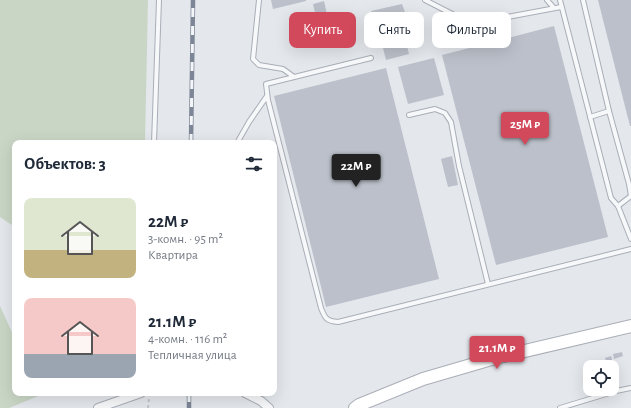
<!DOCTYPE html>
<html lang="ru">
<meta charset="utf-8">
<style>
body{margin:0;font-family:"Alegreya Sans",sans-serif;background:#f2f2f3;color:#1f2937;height:100vh;display:flex;flex-direction:column;font-size:15px;white-space:nowrap}
*{box-sizing:border-box;margin:0}
p{font-size:13px;color:#747a83}
.icon{flex:none;width:22px;height:22px;fill:none;stroke:currentColor;stroke-width:2;stroke-linecap:round;stroke-linejoin:round}
.map{position:relative;flex:1;overflow:hidden}
.drawer{position:absolute;left:12px;top:140px;width:265px;height:256px;display:flex;flex-direction:column;background:#fff;border-radius:8px;box-shadow:0 4px 16px #0002}
.drawer>*{flex:none}
.hud{position:absolute;left:289px;top:12px;width:282px;height:36px;display:flex;gap:8px}
.buttons{position:absolute;left:583px;top:360px;display:grid;gap:8px}
.buttons a{display:grid;place-items:center;width:36px;height:36px;border-radius:8px;background:#fff;box-shadow:0 4px 16px #0002;font-size:20px}
.price{position:absolute;translate:-50% -34px;padding:0 9px;border-radius:4px;background:#d1495b;color:#fff;font-size:13px;line-height:26px;filter:drop-shadow(0 1px 2px #0008)}
.price::after{content:'';position:absolute;left:50%;top:24px;width:12px;height:9px;margin-left:-6px;background:inherit;clip-path:polygon(0 0,100% 0,50% 100%)}
.price.on{background:#222;color:#fff}
ul{padding:0;list-style:none}
li{display:flex;align-items:center;gap:12px;height:100px;padding:0 12px}
li span{display:grid;place-items:center;flex:none;width:112px;height:80px;border-radius:8px;color:#555}
li>.icon{margin-inline-start:auto}
span .icon{width:48px;height:48px;fill:#fffc;stroke-width:1}
li b{font-size:17px}
h2{display:flex;justify-content:space-between;align-items:center;height:48px;padding:0 12px;font-size:17px}
.chip{padding:0 14px;border-radius:8px;background:#fff;box-shadow:0 4px 16px #0002;font-size:14px;line-height:36px}
.chip.on{background:#d1495b;color:#fff}
.map>svg:first-child{display:block}
.green{fill:#c9d6c5}
.building{fill:#bbc0ca}
.lines{fill:none;stroke-linecap:round;stroke-linejoin:round}
.lane-casing{stroke:#a9aeb7;stroke-width:6}
.street-casing{stroke:#a9aeb7;stroke-width:10}
.secondary-casing{stroke:#a9aeb7;stroke-width:14}
.path{stroke:#c2c5cb;stroke-width:2;stroke-dasharray:3 3;stroke-linecap:butt}
.lane{stroke:#f7f8fa;stroke-width:4}
.street{stroke:#f7f8fa;stroke-width:8}
.secondary{stroke:#fff;stroke-width:12}
.rail-casing{stroke:#7d8696;stroke-width:4.5}
.rail{stroke:#f4f6f9;stroke-width:3;stroke-dasharray:9;stroke-linecap:butt}
</style>
<div class="map">
<svg width="631" height="408" viewBox="0 0 631 408">
<rect width="100%" height="100%" fill="#e4e7ec"/>
<g class="green">
<polygon points="0,0 148,0 145,143 15,143 15,227 0,217"/>
<polygon points="0,306 15,339 15,393 40,393 41,395 9,408 0,408"/>
</g>
<g class="building">
<polygon points="271,0 306,0 306,1 273,9"/>
<polygon points="598,0 631,0 631,126 630,126"/>
<polygon points="324,1 332,37 321,39 313,4"/>
<polygon points="402,4 405,12 374,20 371,11"/>
<polygon points="554,26 608,237 496,265 442,55"/>
<polygon points="405,38 409,54 386,60 382,44"/>
<polygon points="434,58 444,95 408,104 398,67"/>
<polygon points="386,68 439,279 326,307 274,96"/>
<polygon points="452,156 458,185 448,187 441,159"/>
<polygon points="622,352 623,356 614,359 613,354"/>
<polygon points="611,356 614,366 608,367 605,358"/>
</g>
<g class="lines">
<g class="lane-casing">
<g id="lane">
<polyline points="259,0 253,59 259,65 283,69 294,77"/>
<polyline points="425,0 468,22 486,21 561,7"/>
<polyline points="547,0 554,8"/>
<polyline points="560,0 611,198 618,206 631,239"/>
<polyline points="583,0 609,111 629,184 631,196"/>
<path d="M 371,58 L 266,84 L 268,100 L 321,308 C 325,318 326,321 338,322 L 631,249"/>
<polyline points="409,115 435,109 445,113 451,122 459,166 488,284"/>
<polyline points="590,117 609,111"/>
<polyline points="154,143 159,0"/>
<polyline points="237,143 249,122 267,96"/>
<polyline points="618,206 631,196"/>
<polyline points="560,408 616,391 631,388"/>
</g>
</g>
<g class="street-casing">
<g id="street">
<polyline points="245,393 261,401 269,408"/>
<polyline points="98,408 141,393"/>
</g>
</g>
<g class="secondary-casing">
<polyline id="secondary" points="355,408 359,405 423,379 495,358 631,326"/>
</g>
<polyline class="path" points="148,408 149,398"/>
<use href="#lane" class="lane"/>
<use href="#street" class="street"/>
<use href="#secondary" class="secondary"/>
<g class="rail-casing">
<g id="rail">
<polyline points="191,143 193,0"/>
<polyline points="189,393 189,408"/>
</g>
</g>
<use href="#rail" class="rail"/>
</g>
</svg>
<div class="buttons">
<a><svg class="icon" aria-label="locate" viewBox="0 0 24 24"><circle cx="12" cy="12" r="6"/><path d="M12 2v4M12 18v4M2 12h4M18 12h4"/></svg></a>
</div>
<b class="price" style="left:525px;top:146px">25M ₽</b>
<b class="price on" style="left:356px;top:188px">22M ₽</b>
<b class="price" style="left:497px;top:370px">21.1M ₽</b>
<div class="hud">
<a class="chip on">Купить</a>
<a class="chip">Снять</a>
<a class="chip">Фильтры</a>
</div>
<section class="drawer">
<h2>Объектов: 3<svg class="icon" aria-label="filters" viewBox="0 0 24 24"><path d="M4 7h16M4 17h16"/><circle cx="9" cy="7" r="2"/><circle cx="15" cy="17" r="2"/></svg></h2>
<ul>
<li><span style="background:linear-gradient(#dfe7d0 65%,#c2b280 0)"><svg class="icon" aria-label="home" viewBox="0 0 24 24"><path d="M3 11l9-7 9 7M6 9v11h12V9"/></svg></span><div><b>22M ₽</b><p>3-комн. · 95 m²</p><p>Квартира</p></div></li>
<li><span style="background:linear-gradient(#f6c9c9 70%,#9aa5b1 0)"><svg class="icon" aria-label="home" viewBox="0 0 24 24"><path d="M3 11l9-7 9 7M6 9v11h12V9"/></svg></span><div><b>21.1M ₽</b><p>4-комн. · 116 m²</p><p>Тепличная улица</p></div></li>
</ul>
</section>
</div>
